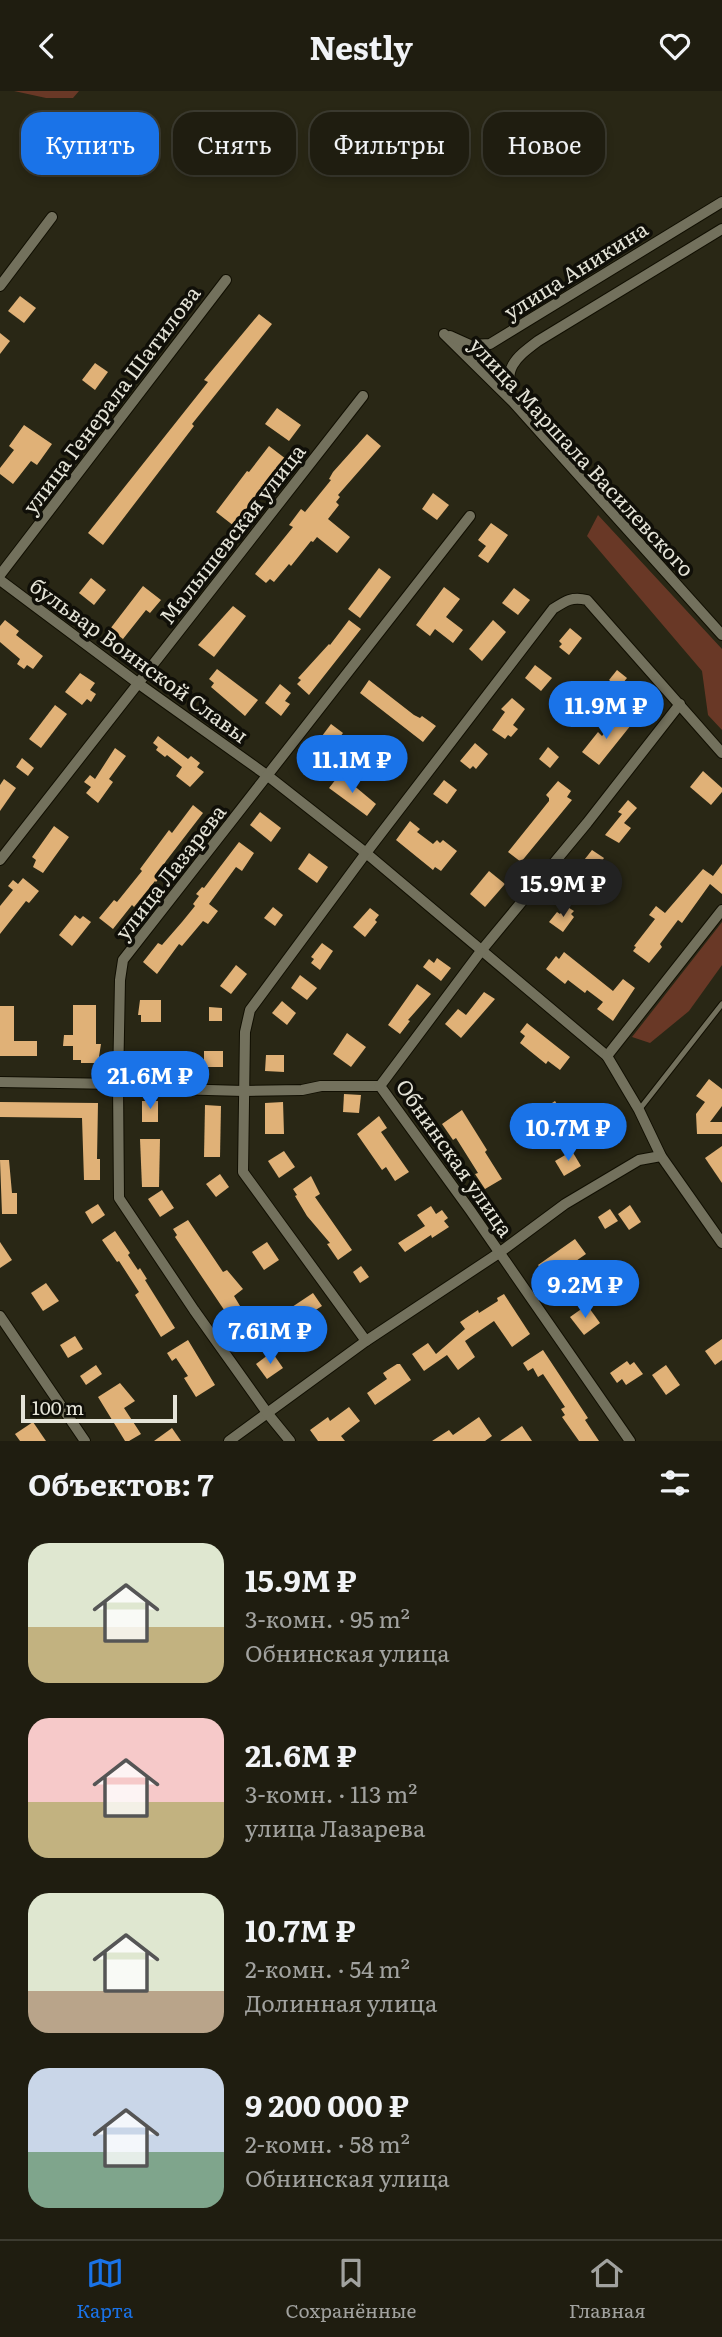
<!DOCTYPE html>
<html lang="ru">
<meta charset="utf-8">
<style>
body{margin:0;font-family:Literata,serif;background:#272619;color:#f1f3f6;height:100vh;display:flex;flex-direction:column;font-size:26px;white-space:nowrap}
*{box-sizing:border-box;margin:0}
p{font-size:23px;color:#a1a29f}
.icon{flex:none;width:38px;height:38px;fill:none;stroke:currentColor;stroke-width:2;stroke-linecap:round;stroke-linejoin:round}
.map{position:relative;height:1350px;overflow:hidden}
.details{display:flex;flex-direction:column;background:#1f1d10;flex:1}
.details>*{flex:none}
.guide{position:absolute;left:21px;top:21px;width:681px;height:63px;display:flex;gap:14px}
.scale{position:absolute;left:21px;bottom:18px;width:156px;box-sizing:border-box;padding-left:7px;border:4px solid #e4e3d7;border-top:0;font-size:19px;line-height:24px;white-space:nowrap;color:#e4e3d7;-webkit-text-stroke:5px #100f08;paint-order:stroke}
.price{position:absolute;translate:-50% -60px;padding:0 16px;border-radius:24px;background:#1a73e8;color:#fff;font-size:23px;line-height:46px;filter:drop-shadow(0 2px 4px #0008)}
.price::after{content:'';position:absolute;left:50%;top:42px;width:21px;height:16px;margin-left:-10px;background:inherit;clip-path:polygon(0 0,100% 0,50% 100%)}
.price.selected{background:#222;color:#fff}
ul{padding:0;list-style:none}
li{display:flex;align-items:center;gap:21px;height:175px;padding:0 28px}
li span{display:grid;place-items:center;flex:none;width:196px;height:140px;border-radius:21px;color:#555}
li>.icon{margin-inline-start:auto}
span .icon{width:84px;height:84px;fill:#fffc;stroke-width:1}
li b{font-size:30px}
h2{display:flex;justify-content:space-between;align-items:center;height:84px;padding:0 28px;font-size:30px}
.chip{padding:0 24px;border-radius:21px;background:#1f1d10;box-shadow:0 4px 10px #0003,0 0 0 2px #3c3b30;font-size:24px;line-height:63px}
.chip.selected{background:#1a73e8;color:#fff}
header{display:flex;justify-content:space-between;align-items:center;height:91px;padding:0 28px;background:#1f1d10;font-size:32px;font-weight:700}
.tabs{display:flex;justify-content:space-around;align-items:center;height:98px;border-top:2px solid #3c3b30;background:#1f1d10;font-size:19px;color:#a1a29f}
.tabs a{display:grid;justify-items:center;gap:4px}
.tabs .selected{color:#1a73e8}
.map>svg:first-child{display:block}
.green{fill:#693826}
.building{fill:#e0b177}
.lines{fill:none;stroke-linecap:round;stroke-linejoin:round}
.service-casing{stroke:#110f02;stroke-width:7}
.minor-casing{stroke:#110f02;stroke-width:12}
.service{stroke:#73715d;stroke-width:5}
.minor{stroke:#73715d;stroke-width:10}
.labels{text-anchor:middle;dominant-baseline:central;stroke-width:7;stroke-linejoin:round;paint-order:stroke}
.street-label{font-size:21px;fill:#e4e3d7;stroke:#100f08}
</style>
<header><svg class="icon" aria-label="back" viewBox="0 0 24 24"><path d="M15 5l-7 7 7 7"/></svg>Nestly<svg class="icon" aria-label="heart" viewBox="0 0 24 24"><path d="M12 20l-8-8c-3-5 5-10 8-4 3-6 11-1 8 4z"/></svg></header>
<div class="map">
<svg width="722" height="1350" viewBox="0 0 722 1350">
<rect width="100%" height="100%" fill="#292715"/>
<g class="green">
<polygon points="14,0 79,0 73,7 46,7"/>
<polygon points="598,424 722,558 722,639 708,624 702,580 587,445"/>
<polygon points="722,831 722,874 689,920 650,952 632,946"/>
</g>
<g class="building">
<polygon points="20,205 36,217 24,232 8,220"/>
<polygon points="259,223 272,233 192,333 194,335 103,454 88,442 208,291 204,289"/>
<polygon points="0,242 10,250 0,263"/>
<polygon points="95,272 108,281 95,299 82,289"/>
<polygon points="277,317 301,334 289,350 265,333"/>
<polygon points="24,334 52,353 37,374 31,370 13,393 0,383 0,377 14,359 9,355"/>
<polygon points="367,343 381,355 338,404 340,406 336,411 339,414 328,428 350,446 337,462 317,446 313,451 311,450 291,475 289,473 274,491 270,488 266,492 255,483 293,436 289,434 301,418 305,421 331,389 329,388 333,381"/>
<polygon points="269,355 286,368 275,382 273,381 234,435 216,421 247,380 249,381"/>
<polygon points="433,402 449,414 437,429 422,418"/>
<polygon points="491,432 508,444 488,472 478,465 486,455 478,449"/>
<polygon points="379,477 391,486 360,527 348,518"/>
<polygon points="91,487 106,499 94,514 79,502"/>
<polygon points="143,495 161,509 150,522 146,519 123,548 110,538"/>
<polygon points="444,496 460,508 446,526 463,539 453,552 435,538 430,545 416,534"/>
<polygon points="514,497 530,509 518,524 502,512"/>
<polygon points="233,515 246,525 214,566 198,554"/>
<polygon points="5,529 19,540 16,544 43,565 33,578 27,574 24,578 17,573 20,568 0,551 0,535"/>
<polygon points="349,529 361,538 309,604 297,593 301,589 298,587 329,553 330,554"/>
<polygon points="493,529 506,541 482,570 469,558"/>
<polygon points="570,537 582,547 569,564 559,556 562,553 559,550"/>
<polygon points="535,574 552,587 541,600 525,587"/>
<polygon points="217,578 258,609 245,625 211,596 214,592 209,588"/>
<polygon points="617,579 627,587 619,597 609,589"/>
<polygon points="80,582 95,592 90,599 96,603 91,611 87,608 82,614 65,601"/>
<polygon points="369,589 414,624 420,627 422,625 436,635 423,651 360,602"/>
<polygon points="280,593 291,602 285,610 290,613 281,625 265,612"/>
<polygon points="512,607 525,618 513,634 518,638 511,646 508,644 505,648 492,639 505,621 501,618"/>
<polygon points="55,614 67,623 41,657 29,648"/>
<polygon points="619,625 631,634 599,674 582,661 598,641 602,645"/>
<polygon points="331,633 343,642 331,658 319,649"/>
<polygon points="158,645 188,668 191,665 200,672 197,676 204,681 190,696 176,685 182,676 167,664 165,666 156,659 158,656 153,652"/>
<polygon points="475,652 488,663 476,678 473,675 470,678 460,670"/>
<polygon points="548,656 559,666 550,677 539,668"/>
<polygon points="115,657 126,665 109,688 113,691 98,712 86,702 91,696 84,691 90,684 95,688"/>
<polygon points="309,663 325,675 316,687 300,675"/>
<polygon points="22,667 34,677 28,685 16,676"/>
<polygon points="703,680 722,697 722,701 711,714 690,696"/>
<polygon points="340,683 376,713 367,725 329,697"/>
<polygon points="4,688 16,697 0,720 0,694"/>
<polygon points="444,689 457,699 447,713 433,703"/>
<polygon points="558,690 571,700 567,706 572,709 521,771 508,761 549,710 549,707 546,704"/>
<polygon points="628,709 637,717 624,732 631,737 619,752 605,744 622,723 618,721"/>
<polygon points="193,714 203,722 166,770 163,775 167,777 156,791 155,790 134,816 132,814 113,838 99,827 114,809 117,811 142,780 140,778 169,739 172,742"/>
<polygon points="260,721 281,737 271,751 250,734"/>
<polygon points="410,730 420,738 417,741 433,753 437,749 440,752 443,749 457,760 441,780 435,776 433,779 396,749"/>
<polygon points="54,735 69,746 43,782 33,776 36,769 32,766"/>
<polygon points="239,751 254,762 242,780 236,776 209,813 218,820 208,833 203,830 182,855 179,853 157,883 143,871 158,852 162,854 182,831 195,815 193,813 199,805 196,803 202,796 204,797"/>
<polygon points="592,759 604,767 573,811 559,801"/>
<polygon points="309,762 328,776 317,792 298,778"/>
<polygon points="722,773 722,803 710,793 682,832 678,829 660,853 662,856 649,872 633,860 636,856 634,855 655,828 649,824 656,815 665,822 703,778 713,785"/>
<polygon points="489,780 505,793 485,816 470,803"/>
<polygon points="23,787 39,800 29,812 26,810 0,843 0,815 13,799 8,795 13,789 18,793"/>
<polygon points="566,815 574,820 571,823 574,826 563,841 549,831 557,821 560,823"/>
<polygon points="273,816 283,824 275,835 264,827"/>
<polygon points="370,817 379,824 375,829 377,831 365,846 353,836"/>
<polygon points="75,824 80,828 83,825 91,831 72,855 59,844"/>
<polygon points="322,852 333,860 320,879 311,872 314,868 311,866"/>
<polygon points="564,861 613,900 623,888 635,897 613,930 597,918 603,911 587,899 585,902 568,889 565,893 546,878 556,865 559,868"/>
<polygon points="437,867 451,877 441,890 423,876 429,868 434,872"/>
<polygon points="236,874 247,883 231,903 220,895"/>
<polygon points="300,884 317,897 307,909 291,897"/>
<polygon points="417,893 431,903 408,929 410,930 400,943 388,934"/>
<polygon points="484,901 495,908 461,947 445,933 458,918 466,924"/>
<polygon points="140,909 161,909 161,931 141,931 141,924 138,924"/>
<polygon points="282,910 296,922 287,934 272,922"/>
<polygon points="73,914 96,914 96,953 101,953 98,972 81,972 81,969 73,969 73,955 63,955 64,944 73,944"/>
<polygon points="0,915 14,915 14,950 37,950 37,965 0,965"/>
<polygon points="209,916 222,917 222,930 209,930"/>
<polygon points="527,932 570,966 560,979 548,970 546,973 520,952 525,945 520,941"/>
<polygon points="347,942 366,956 351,976 333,963"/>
<rect x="204" y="960" width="19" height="16"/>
<polygon points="266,964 284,964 284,981 265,980"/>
<polygon points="709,988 722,998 722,1015 710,1031 722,1031 722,1043 697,1043 696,1023 705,1011 696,1005"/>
<polygon points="344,1003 361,1004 359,1022 343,1021"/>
<rect x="142" y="1010" width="16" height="21"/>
<polygon points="555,1010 569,1032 557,1041 540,1020"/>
<polygon points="0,1011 98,1012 97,1068 100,1068 100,1089 84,1089 82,1027 0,1026"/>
<polygon points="283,1011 284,1043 265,1043 265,1012"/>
<polygon points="205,1014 221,1015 220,1066 204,1066"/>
<polygon points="462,1019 487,1059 485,1061 502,1088 485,1098 475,1083 478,1082 456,1047 453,1049 442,1033"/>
<polygon points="379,1025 387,1037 381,1041 409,1081 395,1090 386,1076 382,1079 357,1043"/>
<polygon points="140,1048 160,1048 159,1096 142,1096"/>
<polygon points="722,1055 722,1092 705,1067"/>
<polygon points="284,1060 295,1076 279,1087 268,1070"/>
<polygon points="572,1060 581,1075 564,1085 555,1070"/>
<polygon points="0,1069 9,1069 12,1102 17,1102 17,1123 2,1123"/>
<polygon points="220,1083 229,1096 216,1106 206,1093"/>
<polygon points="311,1085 320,1103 315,1106 352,1159 338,1169 327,1153 330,1152 307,1125 295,1105 297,1104 293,1098"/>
<polygon points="162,1099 174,1117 160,1126 148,1108"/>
<polygon points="98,1113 105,1124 92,1133 85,1121"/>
<polygon points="630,1114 641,1131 629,1139 618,1123"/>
<polygon points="431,1115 436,1123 442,1119 448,1127 444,1130 449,1136 432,1147 431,1144 405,1161 398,1152 425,1135 417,1124"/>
<polygon points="610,1118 618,1130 605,1138 598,1126"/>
<polygon points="188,1129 223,1181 227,1179 243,1198 234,1205 251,1233 239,1241 175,1146 177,1144 173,1138"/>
<polygon points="115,1140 130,1162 128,1164 138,1179 140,1177 147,1188 145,1189 175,1237 161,1246 135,1204 139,1201 119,1170 117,1171 102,1149"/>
<polygon points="575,1148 586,1163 560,1181 562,1184 552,1191 538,1174"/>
<polygon points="0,1151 12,1169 0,1177"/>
<polygon points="267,1151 279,1169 264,1179 252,1161"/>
<polygon points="361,1175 369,1186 360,1192 353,1181"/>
<polygon points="46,1192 59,1210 43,1220 31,1202"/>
<polygon points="313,1202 322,1215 277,1243 266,1227 280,1217 283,1222"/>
<polygon points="504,1203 530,1243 512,1256 494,1230 465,1250 475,1266 458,1279 447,1264 424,1280 412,1263 428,1252 436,1263 465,1238 460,1231 478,1219 479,1222 498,1210 497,1207"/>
<polygon points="587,1214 600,1232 584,1244 570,1226"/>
<polygon points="75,1245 83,1258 68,1267 60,1254"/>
<polygon points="722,1248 722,1269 715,1274 705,1260"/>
<polygon points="188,1249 215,1294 196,1306 184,1287 188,1285 176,1267 172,1270 167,1262"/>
<polygon points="543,1259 588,1327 585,1329 599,1350 579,1350 562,1326 565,1324 561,1318 565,1316 543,1283 538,1286 533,1277 528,1280 523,1272"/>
<polygon points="272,1261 283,1277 267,1288 256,1273"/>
<polygon points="627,1270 630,1274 634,1271 643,1283 626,1294 622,1288 617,1292 610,1282"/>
<polygon points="397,1273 400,1273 411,1289 375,1314 367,1302 387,1288 383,1282"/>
<polygon points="96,1274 102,1283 86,1294 80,1285"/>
<polygon points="666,1274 680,1294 666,1304 652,1284"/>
<polygon points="120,1292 135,1310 124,1317 141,1343 129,1350 125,1350 98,1306"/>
<polygon points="349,1316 360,1330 341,1345 345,1350 318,1350 310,1339 328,1326 330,1330"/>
<polygon points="479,1326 492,1345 485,1350 432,1350 449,1339 453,1344"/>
<polygon points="33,1331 46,1350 20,1350 15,1343"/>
<polygon points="522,1335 532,1350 500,1350"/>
<polygon points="172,1337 181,1350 154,1350"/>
</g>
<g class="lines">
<g class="service-casing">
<polyline id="service" points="639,1019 722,913"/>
</g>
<g class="minor-casing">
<g id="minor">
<polyline points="0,195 52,126"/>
<polyline points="444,243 513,311 722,544"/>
<polyline points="450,245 470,254 490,253 722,111"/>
<path d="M 512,309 C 503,277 514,268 538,250 L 722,138"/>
<polyline points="0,484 226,189"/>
<polyline points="0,489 139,593 268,685 366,762 607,965 639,1019 661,1065 722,1152"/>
<polyline points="0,769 363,305"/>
<polyline points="607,965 722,819"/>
<polyline points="0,991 118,993 137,997 244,1000 302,999 321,995 380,995"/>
<polyline points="0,1225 85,1350"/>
<path d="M 366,1250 L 243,1081 L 245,941 L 250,919 L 366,762 L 553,518 C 565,510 572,505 587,509 L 722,662"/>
<polyline points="229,1350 366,1250 499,1162 565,1113 639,1069 661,1065"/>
<polyline points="290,1350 268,1323 194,1219 119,1107 118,993 120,889 123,869 470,425"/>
<polyline points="630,1350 470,1119 380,995 481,860 587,732 680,613"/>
</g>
</g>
<use href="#service" class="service"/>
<use href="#minor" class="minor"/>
</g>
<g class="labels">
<g class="street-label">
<text transform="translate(575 178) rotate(-32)">улица Аникина</text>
<text transform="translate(110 308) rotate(-53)">улица Генерала Шатилова</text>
<text transform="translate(583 365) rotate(47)">улица Маршала Василевского</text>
<text transform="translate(231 442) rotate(-52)">Малышевская улица</text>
<text transform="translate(140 568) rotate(36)">бульвар Воинской Славы</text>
<text transform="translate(169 780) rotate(-52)">улица Лазарева</text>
<text transform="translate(456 1066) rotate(55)">Обнинская улица</text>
</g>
</g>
</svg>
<div class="scale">100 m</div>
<b class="price" style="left:606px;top:650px">11.9M ₽</b>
<b class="price" style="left:352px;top:704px">11.1M ₽</b>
<b class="price selected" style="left:563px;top:828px">15.9M ₽</b>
<b class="price" style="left:150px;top:1020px">21.6M ₽</b>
<b class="price" style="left:568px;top:1072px">10.7M ₽</b>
<b class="price" style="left:585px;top:1229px">9.2M ₽</b>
<b class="price" style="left:270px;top:1275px">7.61M ₽</b>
<div class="guide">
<a class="chip selected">Купить</a>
<a class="chip">Снять</a>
<a class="chip">Фильтры</a>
<a class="chip">Новое</a>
</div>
</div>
<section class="details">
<h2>Объектов: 7<svg class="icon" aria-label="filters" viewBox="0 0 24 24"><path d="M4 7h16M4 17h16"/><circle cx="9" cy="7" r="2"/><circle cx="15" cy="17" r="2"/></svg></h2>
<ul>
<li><span style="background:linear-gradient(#dfe7d0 60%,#c2b280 0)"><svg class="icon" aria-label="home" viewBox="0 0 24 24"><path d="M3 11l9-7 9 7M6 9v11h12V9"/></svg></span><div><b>15.9M ₽</b><p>3-комн. · 95 m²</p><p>Обнинская улица</p></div></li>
<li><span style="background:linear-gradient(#f6c9c9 60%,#c2b280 0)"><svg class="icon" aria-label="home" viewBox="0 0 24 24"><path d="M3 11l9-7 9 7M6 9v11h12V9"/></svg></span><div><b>21.6M ₽</b><p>3-комн. · 113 m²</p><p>улица Лазарева</p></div></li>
<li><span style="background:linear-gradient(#dfe7d0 70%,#b9a48a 0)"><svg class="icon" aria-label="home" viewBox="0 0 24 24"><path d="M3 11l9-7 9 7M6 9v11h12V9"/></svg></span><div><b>10.7M ₽</b><p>2-комн. · 54 m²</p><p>Долинная улица</p></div></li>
<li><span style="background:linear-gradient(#c9d6e8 60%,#7fa58c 0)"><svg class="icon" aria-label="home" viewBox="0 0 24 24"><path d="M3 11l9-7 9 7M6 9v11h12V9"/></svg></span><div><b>9 200 000 ₽</b><p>2-комн. · 58 m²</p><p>Обнинская улица</p></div></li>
</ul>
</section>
<nav class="tabs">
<a class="selected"><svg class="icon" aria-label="map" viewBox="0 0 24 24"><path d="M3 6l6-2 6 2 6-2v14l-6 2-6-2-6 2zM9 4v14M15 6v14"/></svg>Карта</a>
<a><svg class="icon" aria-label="saved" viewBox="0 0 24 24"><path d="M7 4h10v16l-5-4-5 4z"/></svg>Сохранённые</a>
<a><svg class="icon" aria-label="home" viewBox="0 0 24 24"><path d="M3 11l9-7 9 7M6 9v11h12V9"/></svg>Главная</a>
</nav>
